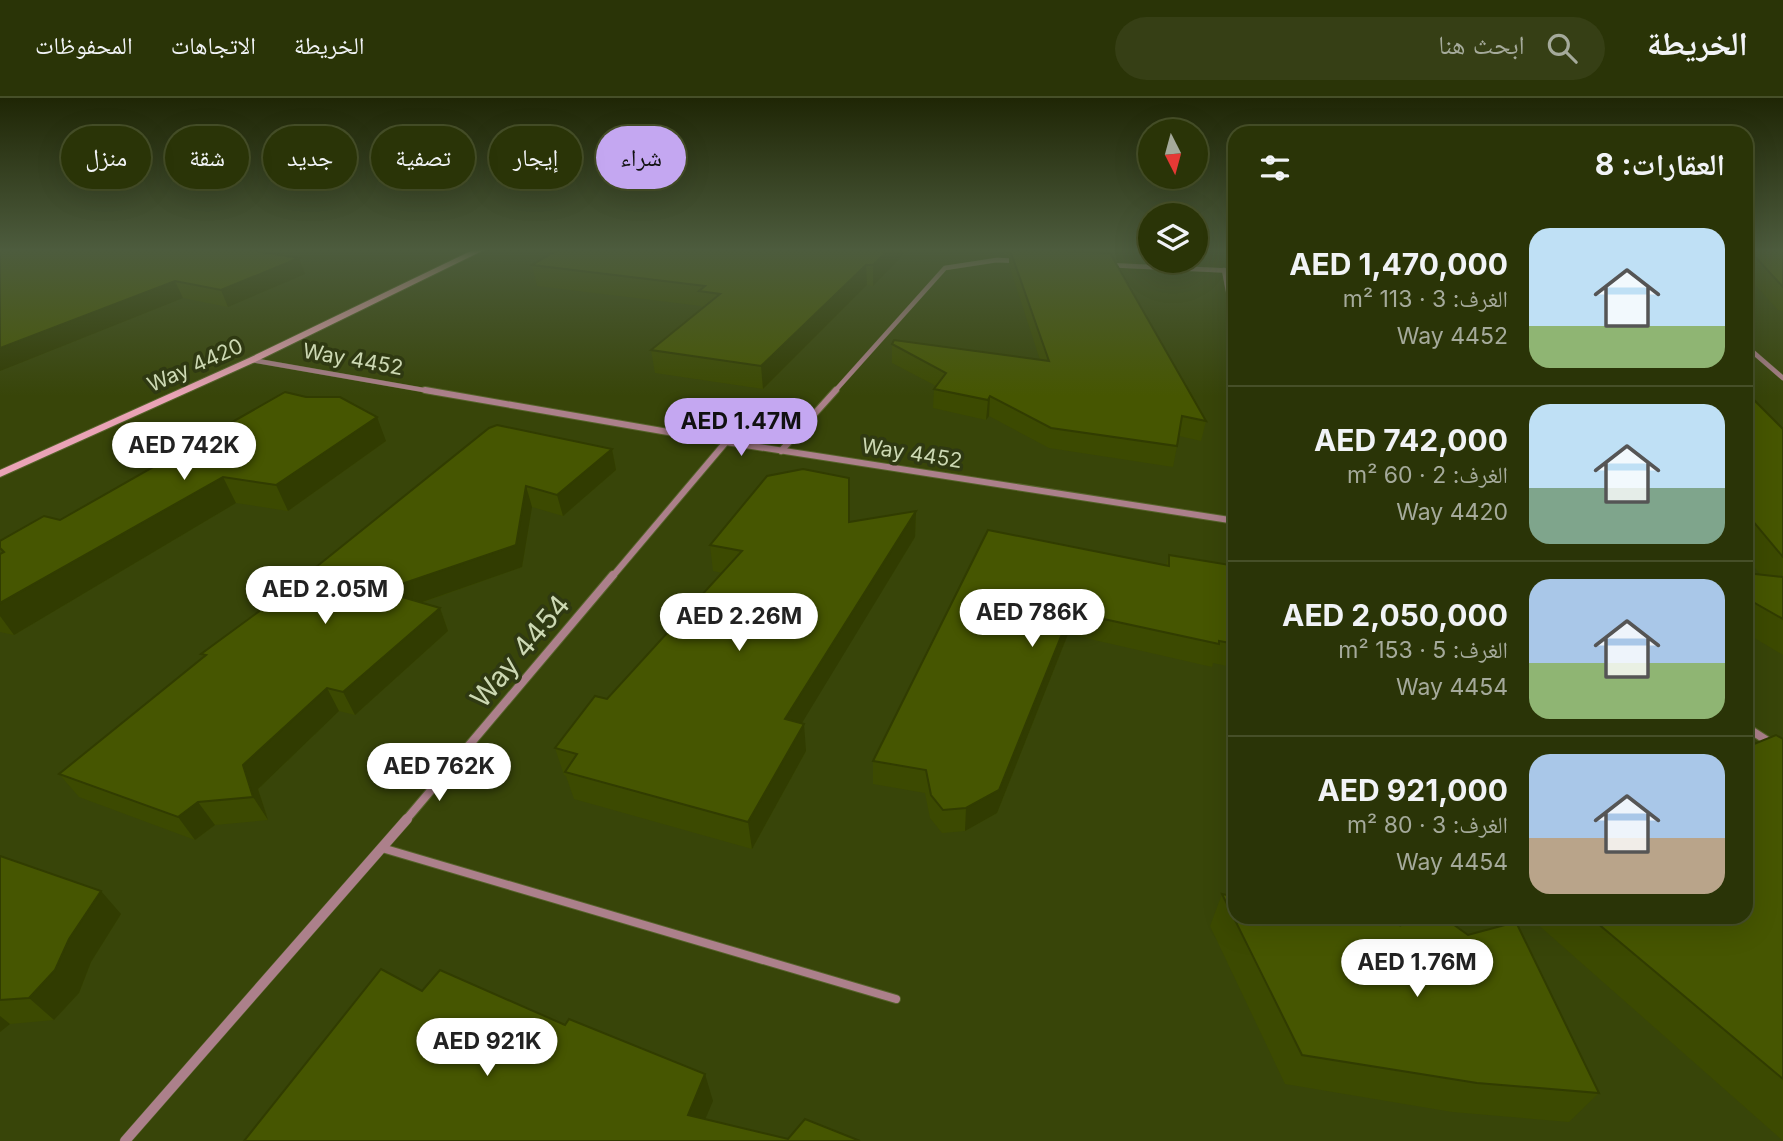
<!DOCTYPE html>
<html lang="ar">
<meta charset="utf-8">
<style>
body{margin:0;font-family:Inter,"Noto Naskh Arabic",sans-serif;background:#363f15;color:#f1f3f6;direction:rtl;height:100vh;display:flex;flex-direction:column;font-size:26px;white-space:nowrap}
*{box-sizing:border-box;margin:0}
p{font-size:23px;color:#a5aa9b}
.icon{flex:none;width:38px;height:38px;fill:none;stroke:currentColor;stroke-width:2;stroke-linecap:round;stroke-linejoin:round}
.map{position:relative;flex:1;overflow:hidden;direction:ltr}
.sheet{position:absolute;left:1228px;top:28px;width:525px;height:798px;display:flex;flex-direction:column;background:#2a3407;border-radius:21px;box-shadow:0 7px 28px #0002,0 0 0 2px #464f28;direction:rtl}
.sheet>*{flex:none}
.top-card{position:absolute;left:21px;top:28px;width:665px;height:63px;direction:rtl;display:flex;gap:14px}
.needle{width:46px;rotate:174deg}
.buttons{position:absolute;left:1138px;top:21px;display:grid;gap:14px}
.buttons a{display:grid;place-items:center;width:70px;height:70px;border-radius:50%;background:#2a3407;box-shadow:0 7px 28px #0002,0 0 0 2px #464f28;font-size:35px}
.price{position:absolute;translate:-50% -60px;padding:0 16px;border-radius:24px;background:#fff;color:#222;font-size:23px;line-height:46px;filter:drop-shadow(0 2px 4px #0008)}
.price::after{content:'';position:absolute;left:50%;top:42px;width:21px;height:16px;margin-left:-10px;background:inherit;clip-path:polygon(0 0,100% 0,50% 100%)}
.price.on{background:#c4a7f1;color:#111}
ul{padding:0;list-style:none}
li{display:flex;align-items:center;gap:21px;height:175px;padding:0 28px}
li+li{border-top:2px solid #464f28}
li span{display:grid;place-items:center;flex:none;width:196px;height:140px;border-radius:21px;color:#555}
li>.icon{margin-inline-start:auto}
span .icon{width:84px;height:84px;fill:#fffc;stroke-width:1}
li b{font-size:30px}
h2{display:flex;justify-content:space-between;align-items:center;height:84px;padding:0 28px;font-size:30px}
.pill{padding:0 24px;border-radius:32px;background:#2a3407;box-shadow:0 7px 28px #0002,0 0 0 2px #464f28;font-size:24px;line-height:63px}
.pill.on{background:#c4a7f1;color:#111}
header{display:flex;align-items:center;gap:42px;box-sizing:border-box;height:98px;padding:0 35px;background:#2a3407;border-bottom:2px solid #464f28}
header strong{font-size:33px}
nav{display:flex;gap:38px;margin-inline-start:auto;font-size:24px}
.search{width:490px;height:63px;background:#363f15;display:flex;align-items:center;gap:18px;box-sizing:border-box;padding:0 24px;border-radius:38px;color:#a5aa9b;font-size:26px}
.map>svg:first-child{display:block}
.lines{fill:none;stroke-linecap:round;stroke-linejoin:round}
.lane-casing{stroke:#56622b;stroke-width:10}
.street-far3-casing{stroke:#56622b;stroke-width:5}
.street-far2-casing{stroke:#56622b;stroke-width:8}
.street-far1-casing{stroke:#56622b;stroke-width:10}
.street-casing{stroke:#56622b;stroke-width:11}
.secondary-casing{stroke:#56622b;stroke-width:2}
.lane{stroke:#ac808b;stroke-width:8}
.street-far3{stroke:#ac808b;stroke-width:4.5}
.street-far2{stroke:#ac808b;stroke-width:6}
.street-far1{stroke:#ac808b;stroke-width:8}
.street{stroke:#ac808b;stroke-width:10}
.secondary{fill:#eaa3b6;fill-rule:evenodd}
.wall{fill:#3c4a01}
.shaded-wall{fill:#313c01}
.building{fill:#465601;stroke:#313c01;stroke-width:2}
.labels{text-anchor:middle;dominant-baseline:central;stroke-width:7;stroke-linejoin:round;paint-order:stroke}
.far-street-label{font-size:21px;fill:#ccd8b3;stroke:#2f3912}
.near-street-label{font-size:28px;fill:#ccd8b3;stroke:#2f3912}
</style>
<header>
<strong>الخريطة</strong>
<div class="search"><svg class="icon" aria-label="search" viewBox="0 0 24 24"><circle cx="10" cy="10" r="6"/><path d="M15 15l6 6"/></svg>ابحث هنا</div>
<nav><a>الخريطة</a><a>الاتجاهات</a><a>المحفوظات</a></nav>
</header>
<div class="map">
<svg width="1783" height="1043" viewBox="0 0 1783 1043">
<rect width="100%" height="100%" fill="#384509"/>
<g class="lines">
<g class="lane-casing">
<polyline id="lane" points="382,750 896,901"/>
</g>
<g class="street-far3-casing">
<g id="street-far3">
<polyline points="1107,167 1236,173"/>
<polyline points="1224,172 1236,234"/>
<polyline points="1746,248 1783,280"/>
<polyline points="252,262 435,294"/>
<polyline points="834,294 945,170 997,162 1018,163"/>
</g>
</g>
<g class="street-far2-casing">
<g id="street-far2">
<polyline points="425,292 726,344 1236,423"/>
<polyline points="781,353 836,292"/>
<polyline points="612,479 726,344"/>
</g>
</g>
<g class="street-far1-casing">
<g id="street-far1">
<polyline points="1746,629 1783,653"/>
<polyline points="405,723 613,477"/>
</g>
</g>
<g class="street-casing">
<polyline id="street" points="125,1043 407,721"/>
</g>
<g class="secondary-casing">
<polygon id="secondary" points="473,152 484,152 255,264 0,379 0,372 249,260"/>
</g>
<use href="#lane" class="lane"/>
<use href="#street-far3" class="street-far3"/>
<use href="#street-far2" class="street-far2"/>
<use href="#street-far1" class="street-far1"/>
<use href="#street" class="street"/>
<use href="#secondary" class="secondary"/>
</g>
<g class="wall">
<polygon points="0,152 299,160 305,176 228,209 183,200 0,273"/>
<polygon points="557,152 908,152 873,188 867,187 763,291 655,275 651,252 702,211 701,208 537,188 532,167"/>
<polygon points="1004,152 1103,152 1103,155 1206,323 1201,343 1179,338 1173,369 1049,350 989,318 986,322 933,310 934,291 936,288 892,265 892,246 1040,262 1009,167 1009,158 1005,158"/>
<polygon points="1746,152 1783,152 1783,213 1778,212 1746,177"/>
<polygon points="285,294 386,343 288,413 236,405 14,537 0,534 0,456 2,455 0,452 0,443 60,422"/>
<polygon points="1746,294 1783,331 1783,557 1746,535 1746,475 1760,476 1746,459"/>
<polygon points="489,330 612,351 616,372 563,418 532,409 522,469 421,505 440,510 448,533 355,617 339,613 258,691 268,722 215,727 195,742 79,699 59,676 203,560 201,556 280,498"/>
<polygon points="916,413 915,439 801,625 806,653 752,751 574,701 566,678 564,677 555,650 607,601 722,475 713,473 710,447"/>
<polygon points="988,432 1166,467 1169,457 1236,468 1236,570 1213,565 1212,569 1068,536 997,715 965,733 942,735 930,720 925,695 873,686 873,663"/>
<polygon points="1783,641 1783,1043 1535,824 1539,819 1746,819 1749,648"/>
<polygon points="0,758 121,816 91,864 79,895 54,922 10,926 0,934"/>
<polygon points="1222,796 1236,819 1443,819 1599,995 1569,1024 1452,1014 1285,986 1210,828"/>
</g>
<g class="shaded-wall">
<polygon points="888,152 908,152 873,188 873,167"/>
<polygon points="299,160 305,176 228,209 221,192"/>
<polygon points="866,167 867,187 763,291 761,268"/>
<polygon points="175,183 183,200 0,273 0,250"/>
<polygon points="990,298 989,318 986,322 988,302"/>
<polygon points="377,319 386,343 288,413 276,387"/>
<polygon points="612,351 616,372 563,418 557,397"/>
<polygon points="223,379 236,405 14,537 0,518 0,505"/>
<polygon points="526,388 532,409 522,469 391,515 381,493"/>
<polygon points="916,413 915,439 788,648 785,621"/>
<polygon points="440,510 448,533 355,617 343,594"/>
<polygon points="1071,514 1068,536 997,715 965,733 966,710"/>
<polygon points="327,590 339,613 258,691 268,722 253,699 243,667"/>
<polygon points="804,626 806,653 752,751 748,724"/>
<polygon points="198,704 215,727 195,742 178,719"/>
<polygon points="101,793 121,816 91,864 79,895 54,922 29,900"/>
<polygon points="0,918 10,926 0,934"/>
<polygon points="705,976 713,1003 696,1043 688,1017"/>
</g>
<g class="building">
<polygon points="0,152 250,152 299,160 221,192 175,183 0,250"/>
<polygon points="557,152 888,152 873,167 866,167 761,268 651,252 720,196 699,193 705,188 532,167"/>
<polygon points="1010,152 1040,152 1110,155 1206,323 1182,318 1177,348 1051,330 990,298 988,302 934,291 946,275 892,246 894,242 1049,263"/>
<polygon points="1749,152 1783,152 1783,189"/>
<polygon points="285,294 306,299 340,299 377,319 276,387 223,379 0,505 0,456 4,454 0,450 0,443 44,418 60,422"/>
<polygon points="1746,294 1783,331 1783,459 1746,415"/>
<polygon points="497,327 612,351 557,397 526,388 516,447 381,493 440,510 343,594 327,590 243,667 253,699 198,704 178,719 59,676 206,557 201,556 280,498 489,330"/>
<polygon points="803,371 849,380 849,424 916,413 785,621 804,626 748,724 565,674 577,656 555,650 595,598 607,601 742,453 710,447 767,378"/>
<polygon points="988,432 1169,468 1169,457 1236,468 1236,546 1219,543 1219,546 1071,514 999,692 966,710 943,712 931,697 926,672 873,663"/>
<polygon points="1746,475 1783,479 1783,521 1746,500"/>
<polygon points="1776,637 1783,641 1783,981 1590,819 1746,819 1746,646 1749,648"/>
<polygon points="0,758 101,793 69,841 55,872 29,900 0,902"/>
<polygon points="1222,796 1236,799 1236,819 1354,819 1399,827 1393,819 1443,819 1468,837 1516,824 1599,995 1477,985 1302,957"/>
<polygon points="381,871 422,893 440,872 565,927 569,921 705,976 688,1017 788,1041 805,1021 860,1043 244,1043"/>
</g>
<linearGradient id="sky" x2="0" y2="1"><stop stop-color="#1f2605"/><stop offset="0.51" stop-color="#4d5c3e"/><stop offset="1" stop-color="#4d5c3e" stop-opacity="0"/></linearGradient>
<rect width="1783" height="298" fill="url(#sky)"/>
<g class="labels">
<g class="far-street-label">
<text transform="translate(353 261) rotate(10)">Way 4452</text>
<text transform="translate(195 267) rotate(-24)">Way 4420</text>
<text transform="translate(912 355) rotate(9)">Way 4452</text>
</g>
<g class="near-street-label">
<text transform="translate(520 553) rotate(-50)">Way 4454</text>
</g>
</g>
</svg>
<div class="buttons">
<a><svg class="needle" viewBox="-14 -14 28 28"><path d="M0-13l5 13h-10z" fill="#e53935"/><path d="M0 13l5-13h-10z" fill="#a5aa9b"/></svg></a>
<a><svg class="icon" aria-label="layers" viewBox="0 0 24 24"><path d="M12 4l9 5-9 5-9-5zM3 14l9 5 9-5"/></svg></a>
</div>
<b class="price on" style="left:741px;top:360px">AED 1.47M</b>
<b class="price" style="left:184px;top:384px">AED 742K</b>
<b class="price" style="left:325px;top:528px">AED 2.05M</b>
<b class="price" style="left:1032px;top:551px">AED 786K</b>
<b class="price" style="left:739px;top:555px">AED 2.26M</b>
<b class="price" style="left:439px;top:705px">AED 762K</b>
<b class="price" style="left:1417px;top:901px">AED 1.76M</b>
<b class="price" style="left:487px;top:980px">AED 921K</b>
<div class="top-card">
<a class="pill on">شراء</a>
<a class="pill">إيجار</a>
<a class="pill">تصفية</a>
<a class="pill">جديد</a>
<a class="pill">شقة</a>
<a class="pill">منزل</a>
</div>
<section class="sheet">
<h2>العقارات: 8<svg class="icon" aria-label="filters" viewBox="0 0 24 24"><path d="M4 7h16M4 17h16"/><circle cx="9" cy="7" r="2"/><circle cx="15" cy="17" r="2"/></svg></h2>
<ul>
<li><span style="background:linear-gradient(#bfe0f5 70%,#8fb573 0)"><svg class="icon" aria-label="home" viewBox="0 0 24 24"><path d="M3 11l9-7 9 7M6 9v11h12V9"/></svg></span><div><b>AED 1,470,000</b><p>الغرف: 3 · 113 m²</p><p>Way 4452</p></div></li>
<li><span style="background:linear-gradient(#bfe0f5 60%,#7fa58c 0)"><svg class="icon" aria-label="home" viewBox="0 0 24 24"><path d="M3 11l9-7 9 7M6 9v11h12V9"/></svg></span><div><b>AED 742,000</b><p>الغرف: 2 · 60 m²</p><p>Way 4420</p></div></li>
<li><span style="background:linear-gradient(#a9c7e8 60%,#8fb573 0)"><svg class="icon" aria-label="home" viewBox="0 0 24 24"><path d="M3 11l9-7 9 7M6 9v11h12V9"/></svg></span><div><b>AED 2,050,000</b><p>الغرف: 5 · 153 m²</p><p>Way 4454</p></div></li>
<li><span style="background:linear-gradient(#a9c7e8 60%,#b9a48a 0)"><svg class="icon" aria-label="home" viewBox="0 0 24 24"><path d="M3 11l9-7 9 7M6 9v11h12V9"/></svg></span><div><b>AED 921,000</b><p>الغرف: 3 · 80 m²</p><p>Way 4454</p></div></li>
</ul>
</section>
</div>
